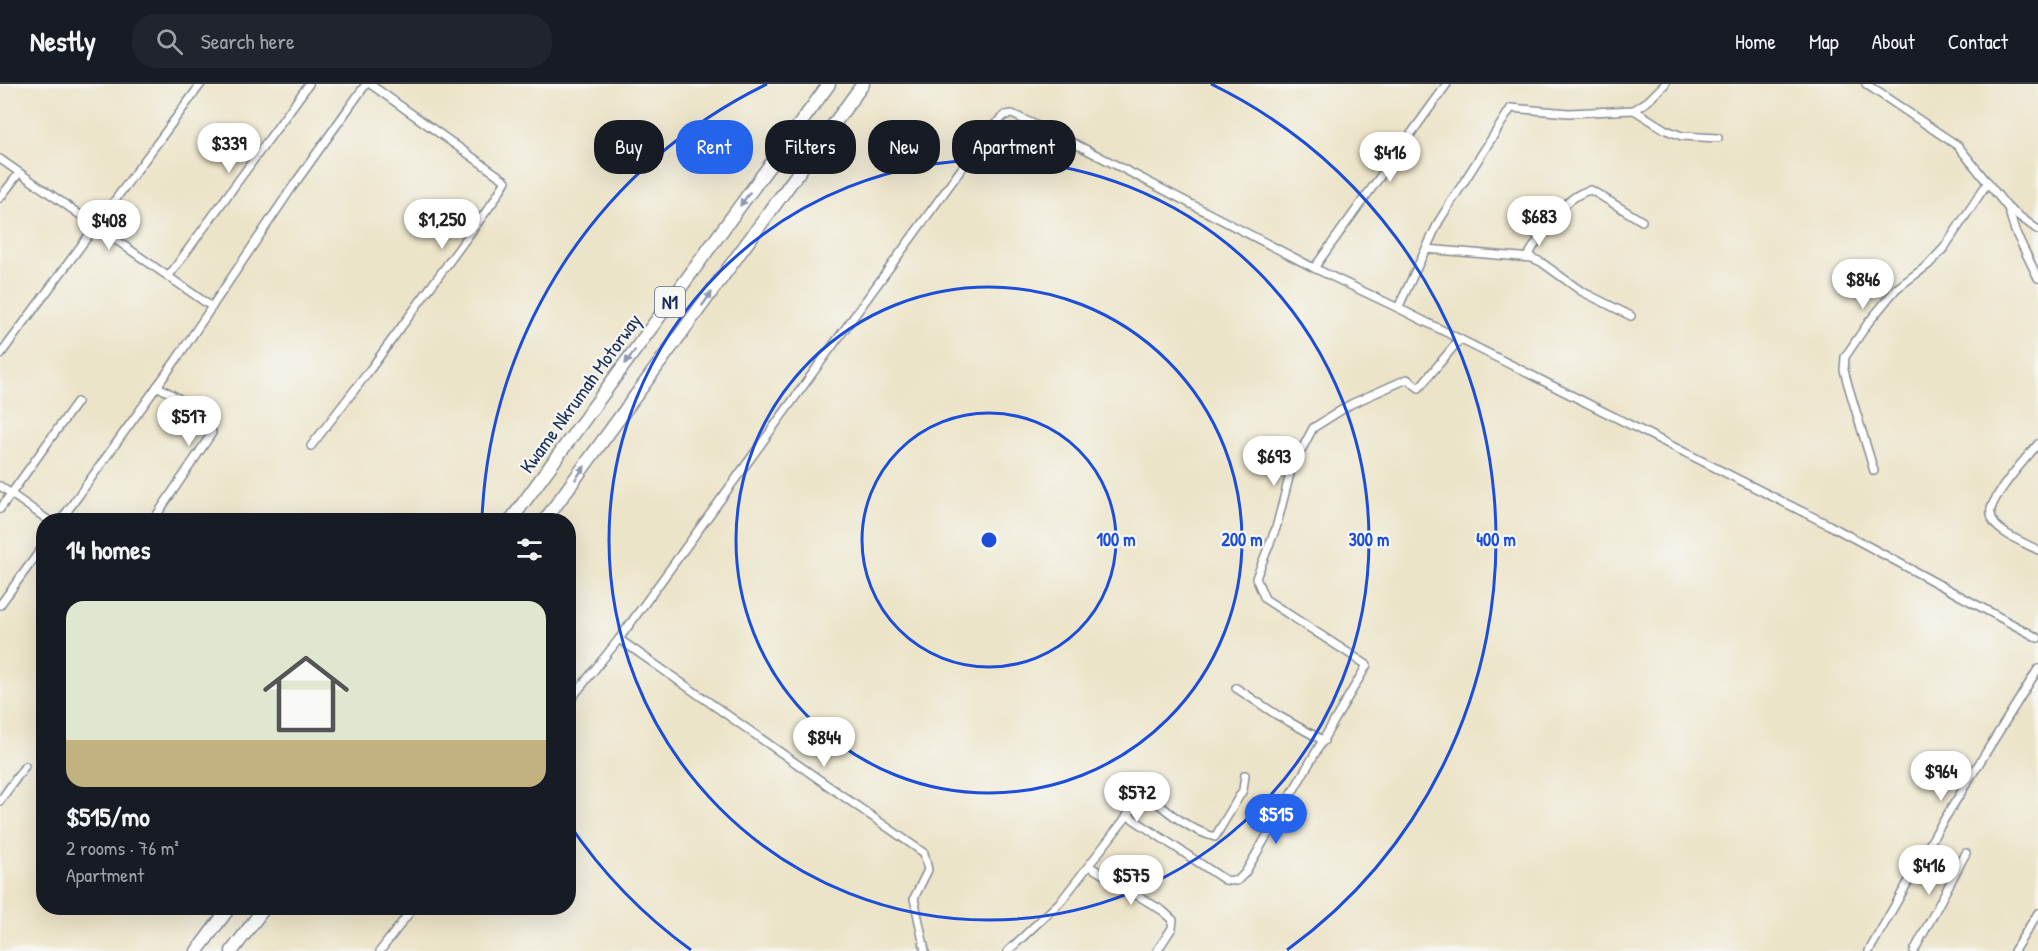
<!DOCTYPE html>
<meta charset="utf-8">
<style>
body{margin:0;font-family:"Patrick Hand",sans-serif;background:#20242c;color:#f1f3f6;height:100vh;display:flex;flex-direction:column;font-size:22px;white-space:nowrap}
*{box-sizing:border-box;margin:0}
p{font-size:20px;color:#9ea1a6}
.icon{flex:none;width:33px;height:33px;fill:none;stroke:currentColor;stroke-width:2;stroke-linecap:round;stroke-linejoin:round}
.map{position:relative;flex:1;overflow:hidden}
.side{position:absolute;left:36px;top:429px;width:540px;height:402px;display:flex;flex-direction:column;background:#171b24;border-radius:24px;box-shadow:0 6px 24px #0002}
.side>*{flex:none}
.hud{position:absolute;left:594px;top:36px;width:570px;height:54px;display:flex;gap:12px}
.price{position:absolute;translate:-50% -51px;padding:0 14px;border-radius:21px;background:#fff;color:#222;font-size:20px;line-height:39px;filter:drop-shadow(0 2px 3px #0008)}
.price::after{content:'';position:absolute;left:50%;top:36px;width:18px;height:14px;margin-left:-9px;background:inherit;clip-path:polygon(0 0,100% 0,50% 100%)}
.price.on{background:#2563eb;color:#fff}
ul{padding:0;list-style:none}
li{display:grid;align-content:center;gap:12px;height:318px;padding:0 30px}
li+li{border-top:2px solid #363941}
li span{display:grid;place-items:center;height:186px;border-radius:18px;color:#555}
li>.icon{margin-inline-start:auto}
span .icon{width:108px;height:108px;fill:#fffc;stroke-width:1}
li b{font-size:26px}
h2{display:flex;justify-content:space-between;align-items:center;height:72px;padding:0 30px;font-size:26px}
.pill{padding:0 21px;border-radius:24px;background:#171b24;box-shadow:0 6px 24px #0002;font-size:21px;line-height:54px}
.pill.on{background:#2563eb;color:#fff}
header{display:flex;align-items:center;gap:36px;box-sizing:border-box;height:84px;padding:0 30px;background:#171b24;border-bottom:2px solid #363941}
header strong{font-size:28px}
nav{display:flex;gap:33px;margin-inline-start:auto;font-size:21px}
.search{width:420px;height:54px;background:#20242c;display:flex;align-items:center;gap:15px;box-sizing:border-box;padding:0 21px;border-radius:24px;color:#9ea1a6;font-size:22px}
.map>svg:first-child{display:block}
.lines{fill:none;stroke-linecap:round;stroke-linejoin:round}
.street-casing{stroke:#848a93;stroke-width:10}
.highway-casing{stroke:#848a93;stroke-width:15}
.street{stroke:#fff;stroke-width:7}
.highway{stroke:#fff;stroke-width:12}
.oneway{fill:#8d97ae}
.ring{fill:none;stroke:#1d4ed8;stroke-width:3}
.labels{text-anchor:middle;dominant-baseline:central;stroke-width:4.5;stroke-linejoin:round;paint-order:stroke}
.shield{fill:#f6f6f2;stroke:#5d6b8a;stroke-width:1.5}
.shield-label{font-size:18px;font-weight:bold;fill:#1b2f5e}
.street-label{font-size:20px;fill:#1b2f5e;stroke:#f6f6f2}
.centre{fill:#1d4ed8;stroke:#f6f6f2;stroke-width:3}
.ring-label{font-size:18px;text-anchor:middle;font-weight:bold;fill:#1d4ed8;stroke:#f6f6f2;stroke-width:4.5;stroke-linejoin:round;paint-order:stroke}
</style>
<header>
<strong>Nestly</strong>
<div class="search"><svg class="icon" aria-label="search" viewBox="0 0 24 24"><circle cx="10" cy="10" r="6"/><path d="M15 15l6 6"/></svg>Search here</div>
<nav><a>Home</a><a>Map</a><a>About</a><a>Contact</a></nav>
</header>
<div class="map">
<svg width="2038" height="867" viewBox="0 0 2038 867">
<rect width="100%" height="100%" fill="#f6f6f2"/>
<filter id="ink" filterUnits="userSpaceOnUse"><feTurbulence type="fractalNoise" baseFrequency=".0167" numOctaves="2"/><feDisplacementMap in="SourceGraphic" scale="12" xChannelSelector="R" yChannelSelector="G"/><feConvolveMatrix kernelMatrix="1 2 1 2 8 2 1 2 1" color-interpolation-filters="sRGB"/></filter>
<filter id="wash" filterUnits="userSpaceOnUse"><feTurbulence type="fractalNoise" baseFrequency=".008" numOctaves="4" result="noise"/><feDisplacementMap in="SourceGraphic" scale="24" xChannelSelector="R" yChannelSelector="G"/><feGaussianBlur stdDeviation="1.35" result="paint"/><feColorMatrix in="noise" values="0 0 0 0 0 0 0 0 0 0 0 0 0 0 0 0 0 1.4 0 .05"/><feComposite in="paint" operator="in"/></filter>
<g filter="url(#wash)">
<rect width="100%" height="100%" fill="#ece4c8"/>
</g>
<g filter="url(#ink)">
<g class="lines">
<g class="street-casing">
<g id="street">
<polyline points="1866,0 1958,62 2008,124 2038,146"/>
<polyline points="1634,26 1666,46 1682,52 1718,54"/>
<polyline points="0,75 212,223"/>
<polyline points="0,114 19,89"/>
<polyline points="2008,124 2015,147 2038,194"/>
<polyline points="1426,165 1532,174 1541,178 1581,207 1631,232"/>
<path d="M 1527,173 C 1541,152 1563,111 1591,106 L 1642,137"/>
<polyline points="1314,184 1447,0"/>
<polyline points="168,193 309,0"/>
<polyline points="1398,224 1439,137 1511,24 1569,29 1634,26 1648,17 1665,0"/>
<polyline points="0,271 201,0"/>
<path d="M 2038,360 C 2025,375 1996,407 1991,425 C 1990,430 1992,435 1994,439 C 2003,451 2025,459 2038,466"/>
<polyline points="311,362 366,291 493,118 506,97 370,0"/>
<polyline points="1874,387 1848,301 1844,286 1845,273 1868,239 1896,205 1928,181 1944,164 1988,98"/>
<polyline points="0,402 48,436"/>
<polyline points="0,425 77,318"/>
<path d="M 154,435 L 212,349 C 209,328 175,313 157,302"/>
<polyline points="61,436 176,276 291,105 366,0"/>
<polyline points="0,521 44,461"/>
<polyline points="619,555 924,769 928,786 914,814 925,867"/>
<polyline points="1236,604 1277,631 1324,657"/>
<polyline points="568,619 619,555 992,43 1005,31 1012,30 1064,54 1314,184 1398,224 1829,441 2038,554"/>
<polyline points="0,717 25,682"/>
<polyline points="1127,731 1225,796 1237,797 1245,789 1367,581 1265,515 1256,494 1276,444 1291,386 1313,344 1351,320 1407,295 1419,304 1460,255"/>
<polyline points="1089,782 1163,827 1173,836 1172,844 1157,867"/>
<polyline points="380,867 413,824"/>
<path d="M 1008,867 L 1061,817 L 1142,713 L 1150,712 C 1168,729 1190,746 1215,753 L 1243,706 L 1245,691"/>
<polyline points="1869,867 1937,747 2038,585"/>
<polyline points="1914,867 1966,769"/>
<polyline points="2014,867 2038,829"/>
</g>
</g>
<g class="highway-casing">
<g id="highway">
<polyline points="511,436 829,0"/>
<polyline points="545,436 863,0"/>
<polyline points="197,867 229,824"/>
<polyline points="232,867 264,824"/>
</g>
</g>
<use href="#street" class="street"/>
<use href="#highway" class="highway"/>
</g>
<defs><path id="oneway-solid" d="M-6-.8H1V-3.2L6.5 0L1 3.2V.8H-6Z" transform="scale(1.5)"/></defs>
<g class="oneway">
<use href="#oneway-solid" transform="translate(745 115) rotate(126)"/>
<use href="#oneway-solid" transform="translate(707 215) rotate(-54)"/>
<use href="#oneway-solid" transform="translate(630 273) rotate(126)"/>
<use href="#oneway-solid" transform="translate(580 389) rotate(-54)"/>
</g>
</g>
<g class="ring">
<circle cx="989" cy="456" r="127"/>
<circle cx="989" cy="456" r="253"/>
<circle cx="989" cy="456" r="380"/>
<path d="M691 866A507 507 0 0 1 569 740M482 434A507 507 0 0 1 767 0M1211 0A507 507 0 0 1 1287 866"/>
</g>
<g class="labels">
<rect class="shield" x="655" y="203" width="30" height="30" rx="4.5"/>
<g class="shield-label">
<text x="670" y="218">N1</text>
</g>
<g class="street-label">
<text transform="translate(580 309) rotate(-54)">Kwame Nkrumah Motorway</text>
</g>
</g>
<circle cx="989" cy="456" r="9" class="centre"/>
<g class="ring-label">
<text x="1116" y="462">100 m</text>
<text x="1242" y="462">200 m</text>
<text x="1369" y="462">300 m</text>
<text x="1496" y="462">400 m</text>
</g>
</svg>
<b class="price" style="left:229px;top:90px">$339</b>
<b class="price" style="left:1390px;top:99px">$416</b>
<b class="price" style="left:1539px;top:163px">$683</b>
<b class="price" style="left:442px;top:166px">$1,250</b>
<b class="price" style="left:109px;top:167px">$408</b>
<b class="price" style="left:1863px;top:226px">$846</b>
<b class="price" style="left:189px;top:363px">$517</b>
<b class="price" style="left:1274px;top:403px">$693</b>
<b class="price" style="left:824px;top:684px">$844</b>
<b class="price" style="left:1941px;top:718px">$964</b>
<b class="price" style="left:1137px;top:739px">$572</b>
<b class="price on" style="left:1276px;top:761px">$515</b>
<b class="price" style="left:1929px;top:812px">$416</b>
<b class="price" style="left:1131px;top:822px">$575</b>
<div class="hud">
<a class="pill">Buy</a>
<a class="pill on">Rent</a>
<a class="pill">Filters</a>
<a class="pill">New</a>
<a class="pill">Apartment</a>
</div>
<section class="side">
<h2>14 homes<svg class="icon" aria-label="filters" viewBox="0 0 24 24"><path d="M4 7h16M4 17h16"/><circle cx="9" cy="7" r="2"/><circle cx="15" cy="17" r="2"/></svg></h2>
<ul>
<li><span style="background:linear-gradient(#dfe7d0 75%,#c2b280 0)"><svg class="icon" aria-label="home" viewBox="0 0 24 24"><path d="M3 11l9-7 9 7M6 9v11h12V9"/></svg></span><div><b>$515/mo</b><p>2 rooms · 76 m²</p><p>Apartment</p></div></li>
</ul>
</section>
</div>
